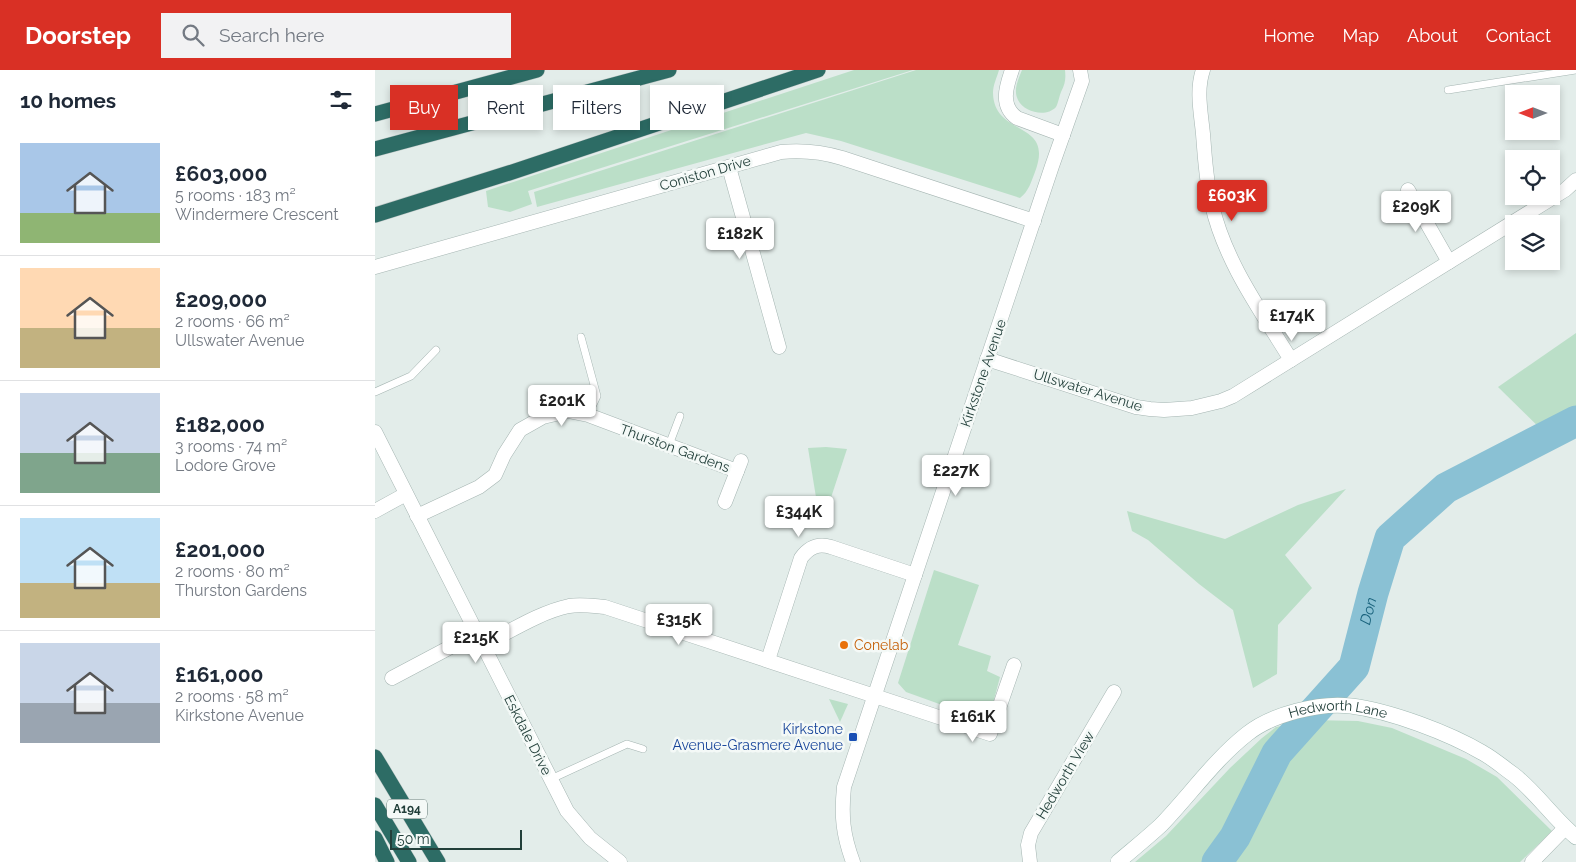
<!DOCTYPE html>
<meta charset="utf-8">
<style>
body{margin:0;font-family:Raleway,sans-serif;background:#f2f2f3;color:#1f2937;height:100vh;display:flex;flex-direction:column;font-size:19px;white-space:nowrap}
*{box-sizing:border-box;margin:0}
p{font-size:16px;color:#747a83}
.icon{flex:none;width:28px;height:28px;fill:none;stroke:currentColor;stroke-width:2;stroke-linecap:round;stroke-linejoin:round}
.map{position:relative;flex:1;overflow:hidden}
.panel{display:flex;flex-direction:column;background:#fff;width:375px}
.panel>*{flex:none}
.hud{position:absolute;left:15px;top:15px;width:475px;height:45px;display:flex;gap:10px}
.needle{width:32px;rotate:270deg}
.tools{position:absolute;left:1130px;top:15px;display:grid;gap:10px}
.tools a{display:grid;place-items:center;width:55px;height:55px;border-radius:0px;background:#fff;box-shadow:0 2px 8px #0003;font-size:25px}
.scale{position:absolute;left:15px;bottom:12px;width:132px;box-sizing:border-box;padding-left:5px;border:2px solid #223f3a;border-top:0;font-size:14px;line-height:18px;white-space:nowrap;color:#223f3a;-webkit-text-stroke:4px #f4f9f7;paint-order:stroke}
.price{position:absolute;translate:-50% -42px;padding:0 11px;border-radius:5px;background:#fff;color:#222;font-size:16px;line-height:32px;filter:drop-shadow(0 1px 2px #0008)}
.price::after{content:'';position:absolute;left:50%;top:30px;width:15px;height:11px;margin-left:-8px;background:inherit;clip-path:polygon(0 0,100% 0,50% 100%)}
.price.selected{background:#d93025;color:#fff}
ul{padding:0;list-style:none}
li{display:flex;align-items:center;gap:15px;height:125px;padding:0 20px}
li+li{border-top:1px solid #e0e1e3}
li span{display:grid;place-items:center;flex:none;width:140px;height:100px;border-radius:0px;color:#555}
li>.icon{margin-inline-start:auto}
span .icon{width:60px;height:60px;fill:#fffc;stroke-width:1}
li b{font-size:21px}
h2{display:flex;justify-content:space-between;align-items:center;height:60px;padding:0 20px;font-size:21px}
.chip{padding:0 18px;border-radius:0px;background:#fff;box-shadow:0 2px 8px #0003;font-size:18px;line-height:45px}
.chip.selected{background:#d93025;color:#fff}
header{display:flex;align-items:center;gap:30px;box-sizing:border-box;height:70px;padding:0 25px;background:#d93025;color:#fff}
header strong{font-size:24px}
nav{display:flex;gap:28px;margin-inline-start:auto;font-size:18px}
.search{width:350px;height:45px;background:#f2f2f3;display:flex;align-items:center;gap:12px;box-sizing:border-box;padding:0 18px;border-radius:0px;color:#747a83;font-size:19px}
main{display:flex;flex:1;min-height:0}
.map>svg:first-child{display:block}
.green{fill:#bbdfc8}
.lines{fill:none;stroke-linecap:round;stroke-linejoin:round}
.river{stroke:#8ac1d4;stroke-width:31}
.lane-casing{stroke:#a5b5b2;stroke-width:8}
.street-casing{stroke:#a5b5b2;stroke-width:15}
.secondary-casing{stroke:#a1b9b3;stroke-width:16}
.highway-casing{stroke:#c1c9c8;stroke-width:16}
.lane{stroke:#fff;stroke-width:7}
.street{stroke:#fff;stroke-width:14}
.secondary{stroke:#fff;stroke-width:15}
.highway{stroke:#2d6c65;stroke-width:15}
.food-dot{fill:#e8710a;stroke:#f4f9f7;stroke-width:2}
.transit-dot{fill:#1a4fb4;stroke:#f4f9f7;stroke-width:2}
.labels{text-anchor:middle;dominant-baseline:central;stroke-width:5;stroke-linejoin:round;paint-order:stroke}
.shield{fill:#f4f9f7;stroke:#617773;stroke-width:1}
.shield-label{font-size:12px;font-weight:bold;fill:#223f3a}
.street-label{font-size:14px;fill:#223f3a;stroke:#f4f9f7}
.food-label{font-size:14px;fill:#c56008;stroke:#f4f9f7;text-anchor:start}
.transit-label{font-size:14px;fill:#164399;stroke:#f4f9f7;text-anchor:end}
.water-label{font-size:15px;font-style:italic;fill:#1a637d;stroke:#f4f9f7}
</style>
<header>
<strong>Doorstep</strong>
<div class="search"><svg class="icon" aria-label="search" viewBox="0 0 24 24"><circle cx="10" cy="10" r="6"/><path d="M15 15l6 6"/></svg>Search here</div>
<nav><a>Home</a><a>Map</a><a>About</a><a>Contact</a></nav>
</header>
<main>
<section class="panel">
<h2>10 homes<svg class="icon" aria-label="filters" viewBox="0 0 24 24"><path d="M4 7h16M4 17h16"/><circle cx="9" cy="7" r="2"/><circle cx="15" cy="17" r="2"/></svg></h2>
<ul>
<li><span style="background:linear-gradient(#a9c7e8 70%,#8fb573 0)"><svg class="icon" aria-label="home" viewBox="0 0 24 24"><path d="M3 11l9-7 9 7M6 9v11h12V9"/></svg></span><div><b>£603,000</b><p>5 rooms · 183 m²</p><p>Windermere Crescent</p></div></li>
<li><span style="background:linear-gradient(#ffd9b3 60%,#c2b280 0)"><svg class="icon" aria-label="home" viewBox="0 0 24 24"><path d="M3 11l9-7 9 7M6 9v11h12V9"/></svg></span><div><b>£209,000</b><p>2 rooms · 66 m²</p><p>Ullswater Avenue</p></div></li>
<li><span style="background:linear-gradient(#c9d6e8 60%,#7fa58c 0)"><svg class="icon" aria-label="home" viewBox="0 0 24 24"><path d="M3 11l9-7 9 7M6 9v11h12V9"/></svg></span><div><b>£182,000</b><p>3 rooms · 74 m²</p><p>Lodore Grove</p></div></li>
<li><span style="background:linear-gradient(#bfe0f5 65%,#c2b280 0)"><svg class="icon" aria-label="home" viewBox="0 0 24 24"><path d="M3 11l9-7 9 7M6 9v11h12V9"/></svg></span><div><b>£201,000</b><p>2 rooms · 80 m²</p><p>Thurston Gardens</p></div></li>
<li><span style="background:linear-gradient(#c9d6e8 60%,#9aa5b1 0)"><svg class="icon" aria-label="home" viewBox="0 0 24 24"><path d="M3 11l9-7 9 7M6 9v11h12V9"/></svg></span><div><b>£161,000</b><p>2 rooms · 58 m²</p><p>Kirkstone Avenue</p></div></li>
</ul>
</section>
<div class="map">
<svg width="1201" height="792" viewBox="0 0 1201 792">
<rect width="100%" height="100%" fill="#e3edea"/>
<g class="green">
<polygon points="479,0 538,0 153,121 157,134 135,142 113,137 111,121"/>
<path d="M 541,0 L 624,0 C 622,7 618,15 618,23 C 619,68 680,49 660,102 C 656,112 654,121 645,128 L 466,71 L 431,63 L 162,137 L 159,122 Z"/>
<path d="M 647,0 L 690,0 C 691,10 690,14 686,22 C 684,27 683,34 681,37 C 671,48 649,42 643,30 C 638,20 643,10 647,0 Z"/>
<polygon points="1201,263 1201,351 1178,371 1123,317"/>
<polygon points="451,377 472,379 446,458 433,378"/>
<polygon points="971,419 910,485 937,518 903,555 902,604 878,618 858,540 824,514 773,470 757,461 752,441 850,469 923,435"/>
<polygon points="559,500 604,515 583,575 616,586 612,601 625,607 616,641 606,649 531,622 523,613"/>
<polygon points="454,629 473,634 465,652"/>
<polygon points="936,650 983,651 1017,658 1091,689 1122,707 1177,761 1145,792 760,792 791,766 855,698 887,668 901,657"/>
</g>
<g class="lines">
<path class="river" id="s1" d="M 842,792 L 860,767 L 902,683 L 979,597 L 998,523 L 1015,468 L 1071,418 L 1201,351"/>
<g class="lane-casing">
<g id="lane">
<polyline points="1073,20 1201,0"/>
<polyline points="206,267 222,326 213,345"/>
<polyline points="0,322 36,306 61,280"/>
<polyline points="294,375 305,346"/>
<polyline points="176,709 252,674 268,679"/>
</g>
</g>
<g class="street-casing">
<g id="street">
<path d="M 637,0 C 631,17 625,36 642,48 L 688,65"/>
<path d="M 828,0 C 821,20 826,43 828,64 C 830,88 831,112 837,135 C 850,192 886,241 916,290"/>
<polyline points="354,97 404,277"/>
<polyline points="1033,120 1074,192"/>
<path d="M 0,197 L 406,82 C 427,80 447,82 467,88 L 659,151"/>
<polyline points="612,289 761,337 775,339 789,340 817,338 846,331 858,326 1190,120 1201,110"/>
<polyline points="0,362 192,741 215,768 245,792"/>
<polyline points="350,432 366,391"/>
<polyline points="0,441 31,424"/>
<polyline points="42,446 104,417 120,405 129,385 145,360 168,347 193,341 213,345 362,401"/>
<path d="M 108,575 C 134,562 165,542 194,536 C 206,534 218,536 230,537 L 615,664 L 639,595"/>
<path d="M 393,590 L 426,488 C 434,477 443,473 456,477 L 540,505"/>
<polyline points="17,608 102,563"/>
<path d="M 478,792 C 468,765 466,746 469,717 L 677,96 L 707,11 L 705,0"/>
<polyline points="655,792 653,775 656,763 739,622"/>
<polyline points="1157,792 1190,758"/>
</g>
</g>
<g class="secondary-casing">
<g id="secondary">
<path id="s2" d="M 743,792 C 757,780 772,768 786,755 C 815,725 839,690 872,664 C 897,644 945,632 976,636 C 1016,641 1074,663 1108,683 C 1119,689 1129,698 1139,705 C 1162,723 1178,748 1201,767"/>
</g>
</g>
<g class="highway-casing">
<g id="highway">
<polyline points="0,44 162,0"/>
<polyline points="0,79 294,0"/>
<polyline points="0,145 134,103 443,0"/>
<polyline points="0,687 63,792"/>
<polyline points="0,735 34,792"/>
<polyline points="0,768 12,792"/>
</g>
</g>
<use href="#lane" class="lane"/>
<use href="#street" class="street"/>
<use href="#secondary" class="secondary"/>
<use href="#highway" class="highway"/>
</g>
<circle class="food-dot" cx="469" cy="575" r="5"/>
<rect class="transit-dot" x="473" y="662" width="10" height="10" rx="2.5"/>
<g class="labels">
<rect class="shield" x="12" y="729.5" width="40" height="19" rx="4"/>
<g class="shield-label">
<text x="32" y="739">A194</text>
</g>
<g class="street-label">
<text transform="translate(330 103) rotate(-16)">Coniston Drive</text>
<text transform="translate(608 303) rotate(-71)">Kirkstone Avenue</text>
<text transform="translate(713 320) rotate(17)">Ullswater Avenue</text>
<text transform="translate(300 378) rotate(20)">Thurston Gardens</text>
<text stroke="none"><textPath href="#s2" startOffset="279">Hedworth Lane</textPath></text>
<text transform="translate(153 665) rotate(63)">Eskdale Drive</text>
<text transform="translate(690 705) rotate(-59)">Hedworth View</text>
</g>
<g class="food-label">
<text x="479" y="575">Conelab</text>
</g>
<g class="transit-label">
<text x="468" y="659">Kirkstone<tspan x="468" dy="16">Avenue-Grasmere Avenue</tspan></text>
</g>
<g class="water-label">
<text stroke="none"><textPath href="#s1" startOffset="298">Don</textPath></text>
</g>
</g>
</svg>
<div class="tools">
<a><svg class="needle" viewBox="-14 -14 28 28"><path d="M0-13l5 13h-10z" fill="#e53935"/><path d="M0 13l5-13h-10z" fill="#747a83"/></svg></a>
<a><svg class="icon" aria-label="locate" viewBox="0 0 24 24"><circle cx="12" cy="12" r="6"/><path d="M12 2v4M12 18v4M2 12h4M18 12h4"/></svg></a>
<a><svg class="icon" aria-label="layers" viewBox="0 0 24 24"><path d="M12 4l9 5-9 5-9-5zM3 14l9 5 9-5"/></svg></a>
</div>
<div class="scale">50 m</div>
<b class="price selected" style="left:857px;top:152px">£603K</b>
<b class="price" style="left:1041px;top:163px">£209K</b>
<b class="price" style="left:365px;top:190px">£182K</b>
<b class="price" style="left:917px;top:272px">£174K</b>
<b class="price" style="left:187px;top:357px">£201K</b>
<b class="price" style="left:581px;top:427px">£227K</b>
<b class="price" style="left:424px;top:468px">£344K</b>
<b class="price" style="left:304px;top:576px">£315K</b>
<b class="price" style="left:101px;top:594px">£215K</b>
<b class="price" style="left:598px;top:673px">£161K</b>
<div class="hud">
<a class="chip selected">Buy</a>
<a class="chip">Rent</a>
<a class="chip">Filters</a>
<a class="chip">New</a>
</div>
</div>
</main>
